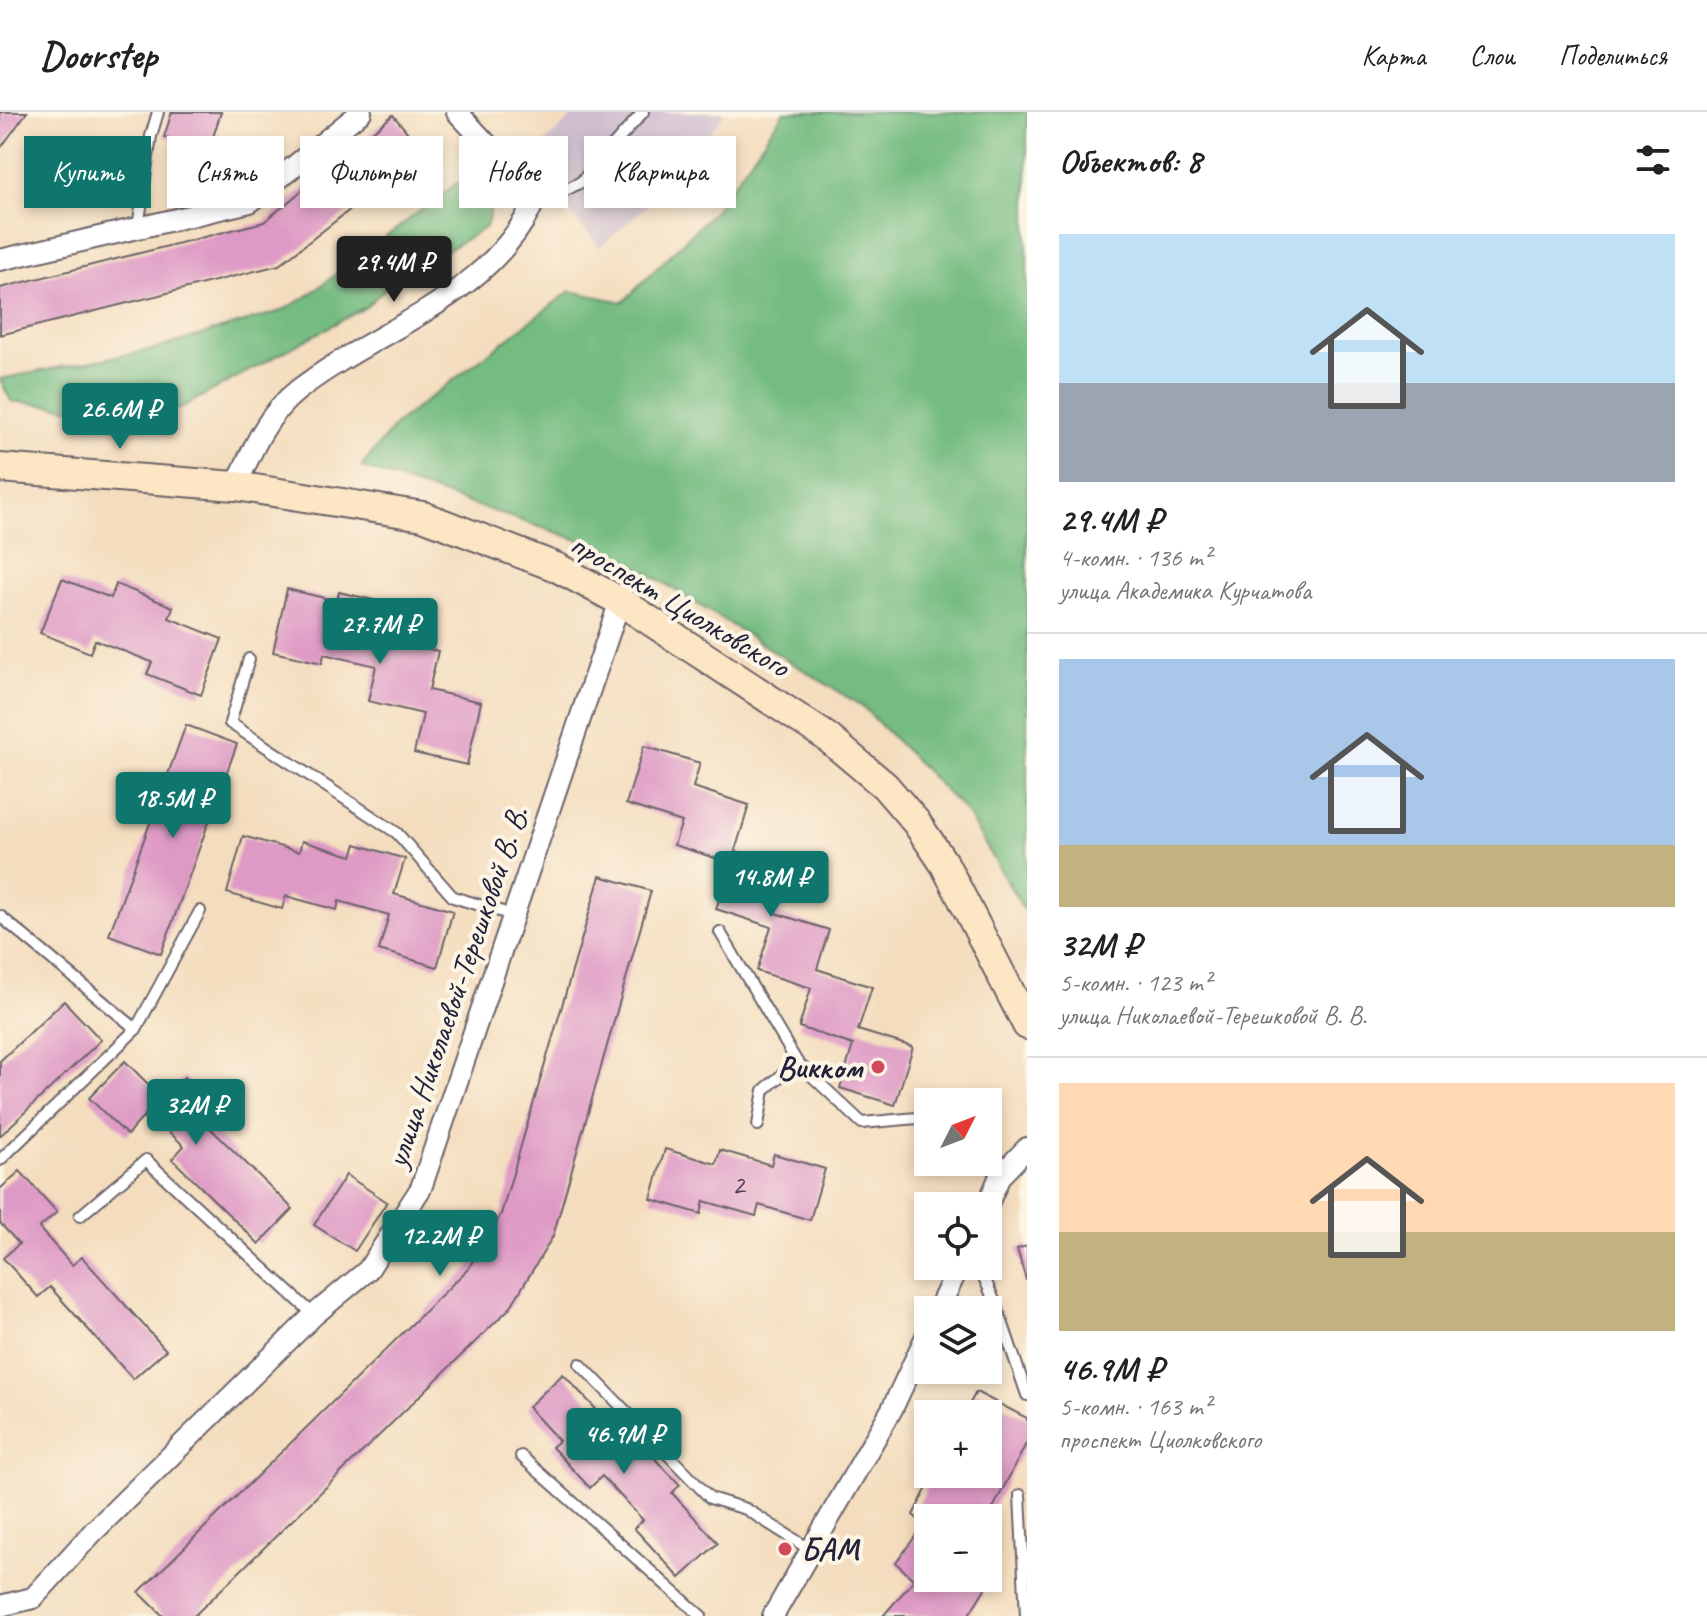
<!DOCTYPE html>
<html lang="ru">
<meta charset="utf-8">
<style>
body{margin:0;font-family:Caveat,sans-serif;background:#f6f6f6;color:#222;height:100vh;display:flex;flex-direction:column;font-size:30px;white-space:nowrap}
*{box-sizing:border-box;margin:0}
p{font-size:26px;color:#767676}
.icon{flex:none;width:44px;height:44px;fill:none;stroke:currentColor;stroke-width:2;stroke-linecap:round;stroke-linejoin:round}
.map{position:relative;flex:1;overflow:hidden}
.details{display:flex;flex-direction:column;background:#fff;width:680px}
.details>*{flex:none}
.banner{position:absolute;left:24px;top:24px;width:760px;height:72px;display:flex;gap:16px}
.needle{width:52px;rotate:48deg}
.tools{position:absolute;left:914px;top:976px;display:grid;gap:16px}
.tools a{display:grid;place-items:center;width:88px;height:88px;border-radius:0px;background:#fff;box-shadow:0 4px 12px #0003;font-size:40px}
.price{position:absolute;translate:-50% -68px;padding:0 18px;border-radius:8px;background:#0f766e;color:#fff;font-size:26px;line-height:52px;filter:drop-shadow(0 2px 4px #0008)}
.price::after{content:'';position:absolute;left:50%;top:48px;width:24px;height:18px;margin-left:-12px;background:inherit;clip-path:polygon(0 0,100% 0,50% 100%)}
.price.active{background:#222;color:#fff}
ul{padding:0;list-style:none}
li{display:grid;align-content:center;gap:16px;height:424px;padding:0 32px}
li+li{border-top:2px solid #e0e0e0}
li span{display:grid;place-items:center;height:248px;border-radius:0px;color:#555}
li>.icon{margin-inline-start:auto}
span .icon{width:144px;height:144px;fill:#fffc;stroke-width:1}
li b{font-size:34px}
h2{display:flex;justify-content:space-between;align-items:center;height:96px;padding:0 32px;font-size:34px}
.tag{padding:0 28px;border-radius:0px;background:#fff;box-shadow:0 4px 12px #0003;font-size:28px;line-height:72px}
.tag.active{background:#0f766e;color:#fff}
header{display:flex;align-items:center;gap:48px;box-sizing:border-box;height:112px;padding:0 40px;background:#fff;border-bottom:2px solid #e0e0e0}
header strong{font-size:38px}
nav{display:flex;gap:44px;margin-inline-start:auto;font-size:28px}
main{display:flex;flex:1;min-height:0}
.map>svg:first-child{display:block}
.industrial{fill:#cfbdcf}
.forest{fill:#75bc81;stroke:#4c6f5e;stroke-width:2}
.building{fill:#de99c5}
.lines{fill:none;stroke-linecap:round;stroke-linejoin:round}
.service-casing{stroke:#6c6369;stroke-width:14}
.minor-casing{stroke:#6c6369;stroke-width:24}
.secondary-casing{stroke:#6c6369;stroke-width:32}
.service{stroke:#fff;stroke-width:10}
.minor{stroke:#fff;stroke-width:20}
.secondary{stroke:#fce6c4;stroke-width:28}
.poi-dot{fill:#d1495b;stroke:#fcf5e5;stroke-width:3}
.labels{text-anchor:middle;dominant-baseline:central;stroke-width:8;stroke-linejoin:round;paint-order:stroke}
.number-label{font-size:28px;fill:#51405e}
.street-label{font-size:32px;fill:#22223b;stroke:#fcf5e5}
.poi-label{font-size:32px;font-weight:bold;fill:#22223b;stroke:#fcf5e5;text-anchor:end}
</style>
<header>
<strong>Doorstep</strong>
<nav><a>Карта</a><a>Слои</a><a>Поделиться</a></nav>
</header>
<main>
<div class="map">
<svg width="1027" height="1504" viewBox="0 0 1027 1504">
<rect width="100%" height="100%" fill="#fcf5e5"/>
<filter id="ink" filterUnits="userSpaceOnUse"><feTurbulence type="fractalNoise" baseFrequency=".0125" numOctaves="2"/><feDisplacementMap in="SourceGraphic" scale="16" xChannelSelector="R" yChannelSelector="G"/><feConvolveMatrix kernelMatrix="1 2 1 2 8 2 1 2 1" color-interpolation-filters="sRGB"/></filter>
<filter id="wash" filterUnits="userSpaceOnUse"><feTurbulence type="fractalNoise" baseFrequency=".006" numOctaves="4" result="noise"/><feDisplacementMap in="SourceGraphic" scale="32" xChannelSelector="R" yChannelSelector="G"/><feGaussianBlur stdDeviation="1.8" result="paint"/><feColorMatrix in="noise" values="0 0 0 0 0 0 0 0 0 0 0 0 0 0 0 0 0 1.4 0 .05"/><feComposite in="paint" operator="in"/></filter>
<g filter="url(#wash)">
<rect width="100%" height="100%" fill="#f4ddbe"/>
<polygon class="industrial" points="577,0 725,0 677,67 600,135 572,103 562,67 536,39"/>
<g class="forest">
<polygon points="784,0 1027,0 1027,803 966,700 863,595 612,439 361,355 397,311 570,179 623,190 716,97"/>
<polygon points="457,71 478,75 493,90 486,115 389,173 366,195 177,298 137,304 11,289 0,267 155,237 281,199 306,185"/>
</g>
<g id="blocks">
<g class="building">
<polygon points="0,0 27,0 0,37"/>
<polygon points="172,0 221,0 209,38 164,25"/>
<polygon points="393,3 424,40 279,153 0,223 0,176 264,110"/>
<polygon points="62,467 111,486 116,472 173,495 169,506 222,527 201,583 147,562 152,550 95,528 90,541 40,521"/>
<polygon points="287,477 337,489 339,480 391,492 383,527 438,539 429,578 481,590 467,653 414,641 423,602 368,589 376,554 324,542 322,551 273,540"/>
<polygon points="186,613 237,632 161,842 109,823"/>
<polygon points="644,634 700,651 693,675 749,693 735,739 790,756 775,801 829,818 817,857 872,875 858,918 913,935 895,993 840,976 853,933 799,915 811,876 757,859 771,815 716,797 731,751 674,733 682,710 626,692"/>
<polygon points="243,724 299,740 302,729 352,744 356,732 405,747 394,782 453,799 437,855 379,838 389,803 339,789 337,798 286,784 282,797 227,781"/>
<polygon points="600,764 651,779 553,1124 510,1196 194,1504 163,1504 139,1480 468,1157 501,1102"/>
<polygon points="64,889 101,928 0,1024 0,949"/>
<polygon points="125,949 163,987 184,965 222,1002 209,1015 293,1097 259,1132 172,1047 184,1034 148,1000 127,1023 89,986"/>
<polygon points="665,1037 716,1052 720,1038 771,1053 774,1042 825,1057 810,1108 759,1093 756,1104 704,1089 701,1102 651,1087"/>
<polygon points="20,1059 57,1100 39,1116 72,1153 82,1145 166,1238 133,1267 50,1175 38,1185 3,1146 19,1132 0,1111 0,1077"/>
<polygon points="346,1063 387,1090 355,1139 314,1113"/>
<polygon points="1027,1134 1027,1168 1026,1168 1017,1137"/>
<polygon points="563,1262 595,1296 588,1302 625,1343 639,1330 680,1373 672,1381 718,1431 680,1466 634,1416 643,1408 602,1364 590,1376 552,1335 559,1329 528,1295"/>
<polygon points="976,1280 1027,1306 1027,1330 988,1406 928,1406 928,1466 988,1466 988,1448 999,1454 968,1504 883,1504 914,1468 896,1451 924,1412 913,1403 934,1362 988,1362 988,1302 964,1302"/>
</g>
</g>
</g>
<g filter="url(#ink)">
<use href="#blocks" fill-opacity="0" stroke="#6c6369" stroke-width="2"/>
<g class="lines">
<g class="service-casing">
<g id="service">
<polyline points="531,96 581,70 643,0"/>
<polyline points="138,116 151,24 158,0"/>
<polyline points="249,547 230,611 397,721 453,785 513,803"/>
<polyline points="0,804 136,917"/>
<polyline points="720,820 797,950 862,1011 928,1005"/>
<polyline points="758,1013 764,978 797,950"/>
<polyline points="0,1048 136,917 200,799"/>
<polyline points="983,1050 1000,1064"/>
<polyline points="80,1104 146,1048 314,1203"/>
<polyline points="979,1154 997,1195 1027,1283"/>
<polyline points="580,1252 710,1386 746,1397 811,1438"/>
<polyline points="521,1344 701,1504"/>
<polyline points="1020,1383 1026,1504"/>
</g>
</g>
<g class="minor-casing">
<g id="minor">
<polyline points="0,148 250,90 361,0"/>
<path d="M 236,374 C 252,338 267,302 298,278 C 375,218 485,187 531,96 L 520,68 L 457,0"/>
<polyline points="987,1094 1000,1064 1027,1036"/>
<polyline points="938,1198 959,1154"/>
<polyline points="0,1494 33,1486 93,1420 314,1203 368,1158 421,1076 620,489"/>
<polyline points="773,1504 892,1297 928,1220"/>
</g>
</g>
<g class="secondary-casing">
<polyline id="secondary" points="0,356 236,374 423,404 556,455 620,489 827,625 885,674 916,710 945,753 1027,913"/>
</g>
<use href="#service" class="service"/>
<use href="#minor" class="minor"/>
<use href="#secondary" class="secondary"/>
</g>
</g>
<g class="poi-dot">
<circle cx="878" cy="955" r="8"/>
<circle cx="785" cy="1437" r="8"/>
</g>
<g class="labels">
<g class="number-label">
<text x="738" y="1072">2</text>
</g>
<g class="street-label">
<text transform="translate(680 493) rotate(31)">проспект Циолковского</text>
<text transform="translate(457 875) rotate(-71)">улица Николаевой-Терешковой В. В.</text>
</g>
<g class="poi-label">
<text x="862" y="955">Викком</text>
<text x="801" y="1437" text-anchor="start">БАМ</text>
</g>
</g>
</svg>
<div class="tools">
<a><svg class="needle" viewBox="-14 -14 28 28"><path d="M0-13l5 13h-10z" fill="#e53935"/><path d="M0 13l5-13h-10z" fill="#767676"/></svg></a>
<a><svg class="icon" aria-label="locate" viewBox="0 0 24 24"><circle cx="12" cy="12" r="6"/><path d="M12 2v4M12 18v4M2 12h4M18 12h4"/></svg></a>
<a><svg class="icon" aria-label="layers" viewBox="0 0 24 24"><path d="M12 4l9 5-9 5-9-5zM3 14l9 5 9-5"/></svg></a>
<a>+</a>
<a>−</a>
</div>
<b class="price active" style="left:394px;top:192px">29.4M ₽</b>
<b class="price" style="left:120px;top:339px">26.6M ₽</b>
<b class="price" style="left:380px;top:554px">27.7M ₽</b>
<b class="price" style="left:173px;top:728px">18.5M ₽</b>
<b class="price" style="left:771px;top:807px">14.8M ₽</b>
<b class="price" style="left:196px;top:1035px">32M ₽</b>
<b class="price" style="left:440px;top:1166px">12.2M ₽</b>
<b class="price" style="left:624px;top:1364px">46.9M ₽</b>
<div class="banner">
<a class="tag active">Купить</a>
<a class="tag">Снять</a>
<a class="tag">Фильтры</a>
<a class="tag">Новое</a>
<a class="tag">Квартира</a>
</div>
</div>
<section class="details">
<h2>Объектов: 8<svg class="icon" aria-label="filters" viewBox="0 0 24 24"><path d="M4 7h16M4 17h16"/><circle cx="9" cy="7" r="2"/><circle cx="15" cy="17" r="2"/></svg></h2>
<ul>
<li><span style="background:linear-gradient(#bfe0f5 60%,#9aa5b1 0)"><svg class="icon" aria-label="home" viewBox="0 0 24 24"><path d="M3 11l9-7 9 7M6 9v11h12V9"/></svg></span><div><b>29.4M ₽</b><p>4-комн. · 136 m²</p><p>улица Академика Курчатова</p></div></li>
<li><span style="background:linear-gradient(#a9c7e8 75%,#c2b280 0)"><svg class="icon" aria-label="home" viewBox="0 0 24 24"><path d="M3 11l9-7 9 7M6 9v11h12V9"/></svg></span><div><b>32M ₽</b><p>5-комн. · 123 m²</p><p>улица Николаевой-Терешковой В. В.</p></div></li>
<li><span style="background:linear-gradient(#ffd9b3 60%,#c2b280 0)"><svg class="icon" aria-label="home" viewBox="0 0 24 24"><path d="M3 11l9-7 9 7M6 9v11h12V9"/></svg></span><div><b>46.9M ₽</b><p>5-комн. · 163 m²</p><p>проспект Циолковского</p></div></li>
</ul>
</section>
</main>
